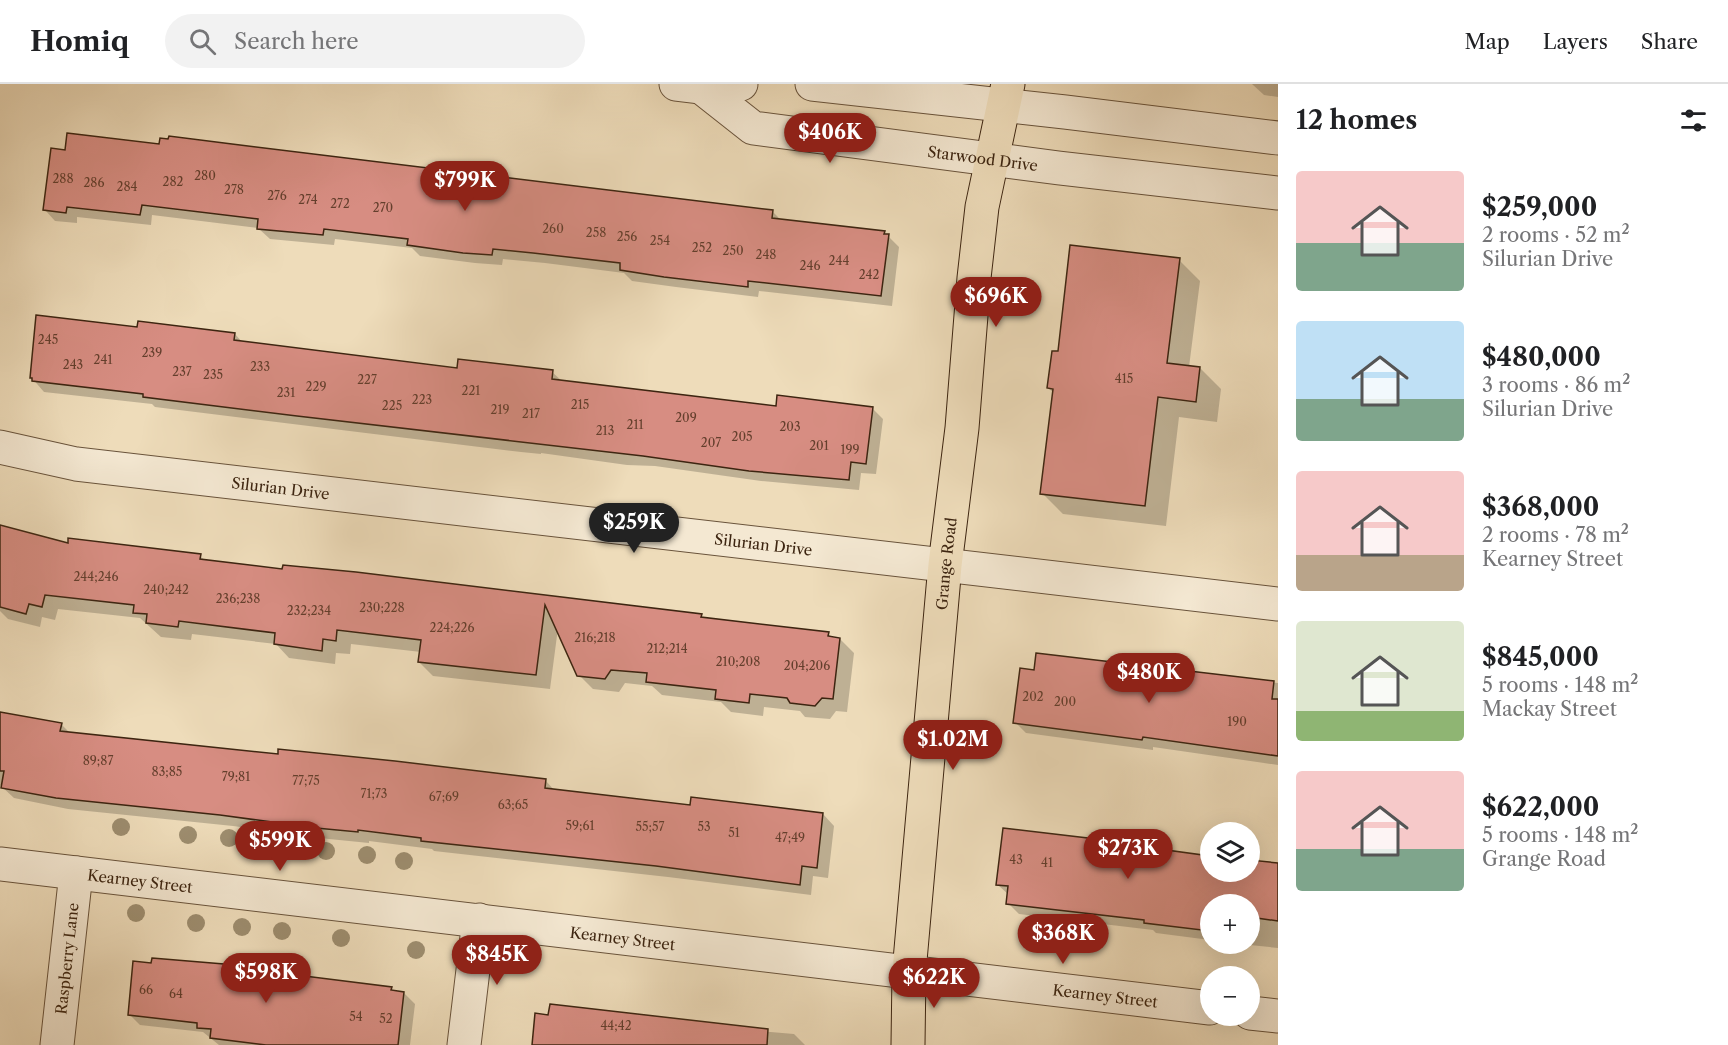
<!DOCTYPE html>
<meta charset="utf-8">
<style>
body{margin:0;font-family:"Libre Caslon Text",serif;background:#f2f2f2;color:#202124;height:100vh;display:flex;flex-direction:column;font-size:22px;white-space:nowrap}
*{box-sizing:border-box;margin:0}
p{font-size:20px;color:#757577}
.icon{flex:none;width:33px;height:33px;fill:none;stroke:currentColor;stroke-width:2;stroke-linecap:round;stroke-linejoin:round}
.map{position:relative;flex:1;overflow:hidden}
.panel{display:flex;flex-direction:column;background:#fff;width:450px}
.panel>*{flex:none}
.fabs{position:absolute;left:1200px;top:738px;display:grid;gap:12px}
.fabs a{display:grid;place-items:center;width:60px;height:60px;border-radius:50%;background:#fff;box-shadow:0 6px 24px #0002;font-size:30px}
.price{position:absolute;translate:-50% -51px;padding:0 14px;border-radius:21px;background:#8f2418;color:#fff;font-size:20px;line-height:39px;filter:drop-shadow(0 2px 3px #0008)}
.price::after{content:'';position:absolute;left:50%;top:36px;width:18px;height:14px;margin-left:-9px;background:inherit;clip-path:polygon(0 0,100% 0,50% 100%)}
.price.active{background:#222;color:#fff}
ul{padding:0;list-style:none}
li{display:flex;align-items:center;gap:18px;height:150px;padding:0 18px}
li span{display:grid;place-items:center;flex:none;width:168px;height:120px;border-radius:6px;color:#555}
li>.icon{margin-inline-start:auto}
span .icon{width:72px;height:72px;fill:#fffc;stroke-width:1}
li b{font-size:26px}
h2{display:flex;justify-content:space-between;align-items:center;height:72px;padding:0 18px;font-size:26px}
header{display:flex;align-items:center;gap:36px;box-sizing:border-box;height:84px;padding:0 30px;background:#fff;border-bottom:2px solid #e0e0e0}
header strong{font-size:28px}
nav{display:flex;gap:33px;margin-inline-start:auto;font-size:21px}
.search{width:420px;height:54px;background:#f2f2f2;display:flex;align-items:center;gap:15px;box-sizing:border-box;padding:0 21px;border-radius:33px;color:#757577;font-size:22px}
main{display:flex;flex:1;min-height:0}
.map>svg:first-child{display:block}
.shadow{fill:#0003}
.building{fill:#d78d82;stroke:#3d2511;stroke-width:1.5}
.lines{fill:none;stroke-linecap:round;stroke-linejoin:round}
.minor-casing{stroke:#69533b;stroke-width:35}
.major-casing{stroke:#3d2511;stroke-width:35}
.minor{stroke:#f4e8d2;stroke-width:33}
.major{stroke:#eedcba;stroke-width:33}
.tree{fill:#9d8d6f}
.labels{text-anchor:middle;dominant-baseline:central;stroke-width:6;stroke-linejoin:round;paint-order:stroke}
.number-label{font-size:12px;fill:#643f2d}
.street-label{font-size:15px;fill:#3d2511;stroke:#f4e8d2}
</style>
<header>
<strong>Homiq</strong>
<div class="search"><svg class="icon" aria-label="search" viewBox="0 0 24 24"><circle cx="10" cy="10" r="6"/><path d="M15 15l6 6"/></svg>Search here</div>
<nav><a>Map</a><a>Layers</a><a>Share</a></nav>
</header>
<main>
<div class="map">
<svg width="1278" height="961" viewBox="0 0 1278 961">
<rect width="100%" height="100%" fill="#eedcba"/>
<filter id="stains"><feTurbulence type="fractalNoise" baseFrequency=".00333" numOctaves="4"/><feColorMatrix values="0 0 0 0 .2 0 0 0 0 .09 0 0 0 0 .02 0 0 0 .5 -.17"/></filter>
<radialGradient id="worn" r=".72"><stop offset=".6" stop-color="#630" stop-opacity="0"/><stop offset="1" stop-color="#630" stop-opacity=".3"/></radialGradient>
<g class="shadow">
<polygon points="1252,0 1278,0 1278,13 1264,11"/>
<polygon points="52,66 772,127 782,137 884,148 899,163 892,222 759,207 758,213 676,203 632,197 624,189 545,179 503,175 502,181 475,179 420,172 412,164 335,155 334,161 270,155 258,144 152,131 151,141 77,133 77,139 55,137 45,126"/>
<polygon points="1179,176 1200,197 1189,283 1200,284 1221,305 1217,338 1179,333 1166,442 1063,430 1042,409 1054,309 1048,304 1060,269"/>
<polygon points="139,245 235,250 243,259 458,285 552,288 562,297 777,324 872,324 883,335 876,390 861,389 859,406 761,397 655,382 627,381 541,369 541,370 521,368 155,323 152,320 44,308 31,293"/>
<polygon points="0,444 69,460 200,472 206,478 701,531 705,535 828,550 833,554 840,555 854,569 847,628 836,627 830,635 805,633 800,627 764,623 763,632 731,628 721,618 662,611 652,602 625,599 619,608 593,605 579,591 558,544 550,605 433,592 419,578 421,568 351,560 350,570 336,569 335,580 289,574 276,560 192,550 191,556 161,553 140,534 58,525 55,536 42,533 40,543 8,535 0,527"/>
<polygon points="1035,587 1238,595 1278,599 1278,681 1153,663 1153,666 1026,649 1015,638"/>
<polygon points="0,637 61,640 70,649 546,697 555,707 692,722 823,730 834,742 828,794 813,792 811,811 668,793 434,767 432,765 369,757 369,759 329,755 233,742 68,725 14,714 0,701"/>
<polygon points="1129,760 1132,763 1210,773 1210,788 1250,788 1250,778 1267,780 1278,785 1278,864 1240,860 1250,860 1250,820 1210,820 1210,856 1156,849 1153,846 1019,830 1008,819 1009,811 998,801"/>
<polygon points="264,886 267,889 391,904 395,908 404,909 415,920 410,961 219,961 203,948 140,941 129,930"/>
<polygon points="727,944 794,950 805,961 533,961"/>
</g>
<g class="building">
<polygon points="67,49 159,60 160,54 168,55 169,52 232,60 773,126 772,134 885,147 884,150 889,150 881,212 748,197 748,203 664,193 620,186 620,179 533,169 493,165 492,171 463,169 407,161 408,155 324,145 323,151 257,145 258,135 142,121 140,131 67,123 66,129 43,126 51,64 65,66"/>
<polygon points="1070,161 1180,174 1167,279 1200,283 1196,318 1158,313 1145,422 1040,410 1053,305 1047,304 1052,267 1058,267"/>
<polygon points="36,231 137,243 138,237 235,249 234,256 457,284 458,275 553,286 552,295 776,322 777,311 873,323 866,380 851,378 849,396 749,387 643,372 297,332 143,313 143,310 32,297 32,294 30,294"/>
<polygon points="0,441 68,459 68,454 201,470 200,475 282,485 283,481 356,488 702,530 701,533 829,548 828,552 840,554 833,615 822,614 815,622 790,619 787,614 750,610 749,619 715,615 716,606 646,598 647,589 611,586 605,595 577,592 545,521 536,591 418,578 421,556 337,546 336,557 323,555 322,567 274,560 275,549 179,537 178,543 146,539 147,530 133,529 134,521 45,511 42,523 29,520 26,530 0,523"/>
<polygon points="1036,569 1274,597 1272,615 1278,615 1278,672 1143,653 1142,656 1013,639 1020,584 1034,586"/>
<polygon points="0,628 62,639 60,647 278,670 278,665 395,677 546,695 545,704 690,721 691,713 823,729 817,784 802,782 800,801 656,782 421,757 421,754 358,746 358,748 316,744 220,731 56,714 1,704 4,687 0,687"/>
<polygon points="1003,744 1130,759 1130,761 1210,772 1210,788 1250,788 1250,776 1278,779 1278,837 1250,833 1250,820 1210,820 1210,847 1144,839 1144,836 1006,820 1008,802 996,801"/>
<polygon points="152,874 224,880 265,885 264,887 392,903 391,906 404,908 398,961 266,961 210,954 211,945 197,944 197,939 128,931 133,877 151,879"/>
<polygon points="550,920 768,945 767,961 532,961 535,929 548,931"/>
</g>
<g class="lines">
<g class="minor-casing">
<g id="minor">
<polyline points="676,0 701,3 741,0"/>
<polyline points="812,0 1065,28 1278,54"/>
<path id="s1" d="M 701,3 L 753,44 L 1059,84 L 1278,109"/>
<path id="s2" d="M 0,363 L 76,380 L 1278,520"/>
<path id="s3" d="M 0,780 L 1210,924"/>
<polyline points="1250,929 1278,932"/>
<path id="s4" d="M 57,961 L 76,789"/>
<polyline points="464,961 479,836"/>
</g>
</g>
<g class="major-casing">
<g id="major">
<path id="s5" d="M 908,961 L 909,888 L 945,481 L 962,344 L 974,194 L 982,123 L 1008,0"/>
</g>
</g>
<use href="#minor" class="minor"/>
<use href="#major" class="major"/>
</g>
<g class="tree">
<circle cx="121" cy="743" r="9"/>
<circle cx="188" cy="751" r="9"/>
<circle cx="229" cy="754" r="9"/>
<circle cx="268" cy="758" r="9"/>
<circle cx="326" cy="767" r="9"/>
<circle cx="367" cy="771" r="9"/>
<circle cx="404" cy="777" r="9"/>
<circle cx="136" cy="829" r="9"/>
<circle cx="196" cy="839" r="9"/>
<circle cx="242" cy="843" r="9"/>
<circle cx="282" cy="847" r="9"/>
<circle cx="341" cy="854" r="9"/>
<circle cx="416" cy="866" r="9"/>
</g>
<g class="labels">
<g class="number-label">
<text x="205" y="91">280</text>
<text x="63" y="94">288</text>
<text x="173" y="97">282</text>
<text x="94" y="98">286</text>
<text x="127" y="102">284</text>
<text x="234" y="105">278</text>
<text x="277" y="111">276</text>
<text x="308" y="115">274</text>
<text x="340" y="119">272</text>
<text x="383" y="123">270</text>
<text x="553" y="144">260</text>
<text x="596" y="148">258</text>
<text x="627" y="152">256</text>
<text x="660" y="156">254</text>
<text x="702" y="163">252</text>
<text x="733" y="166">250</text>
<text x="766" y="170">248</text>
<text x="839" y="176">244</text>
<text x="810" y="181">246</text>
<text x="869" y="190">242</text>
<text x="48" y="255">245</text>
<text x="152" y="268">239</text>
<text x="103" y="275">241</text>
<text x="73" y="280">243</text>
<text x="260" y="282">233</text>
<text x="182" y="287">237</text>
<text x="213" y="290">235</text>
<text x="1124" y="294">415</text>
<text x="367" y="295">227</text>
<text x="316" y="302">229</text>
<text x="471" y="306">221</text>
<text x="286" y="308">231</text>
<text x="422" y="315">223</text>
<text x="580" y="320">215</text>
<text x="392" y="321">225</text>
<text x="500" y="325">219</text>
<text x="531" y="329">217</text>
<text x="686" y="333">209</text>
<text x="635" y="340">211</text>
<text x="790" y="342">203</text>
<text x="605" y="346">213</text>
<text x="742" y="352">205</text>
<text x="711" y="358">207</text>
<text x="819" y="361">201</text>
<text x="850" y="365">199</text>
<text x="96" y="492">244;246</text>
<text x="166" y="505">240;242</text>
<text x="238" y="514">236;238</text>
<text x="382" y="523">230;228</text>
<text x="309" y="526">232;234</text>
<text x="452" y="543">224;226</text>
<text x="595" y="553">216;218</text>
<text x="667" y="564">212;214</text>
<text x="738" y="577">210;208</text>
<text x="807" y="581">204;206</text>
<text x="1033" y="612">202</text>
<text x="1065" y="617">200</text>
<text x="1237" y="637">190</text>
<text x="98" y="676">89;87</text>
<text x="167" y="687">83;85</text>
<text x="236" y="692">79;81</text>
<text x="306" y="696">77;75</text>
<text x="374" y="709">71;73</text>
<text x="444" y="712">67;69</text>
<text x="513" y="720">63;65</text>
<text x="580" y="741">59;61</text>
<text x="650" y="742">55;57</text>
<text x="704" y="742">53</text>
<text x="734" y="748">51</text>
<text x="790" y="753">47;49</text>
<text x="1016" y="775">43</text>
<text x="1047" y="778">41</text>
<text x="146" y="905">66</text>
<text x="176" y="909">64</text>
<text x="356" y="932">54</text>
<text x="386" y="934">52</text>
<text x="616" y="941">44;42</text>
</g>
<g class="street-label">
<text stroke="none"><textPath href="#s1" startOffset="298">Starwood Drive</textPath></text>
<text stroke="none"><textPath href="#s2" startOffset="284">Silurian Drive</textPath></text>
<text stroke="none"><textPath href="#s2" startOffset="770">Silurian Drive</textPath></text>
<text stroke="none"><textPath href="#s5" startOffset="483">Grange Road</textPath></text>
<text stroke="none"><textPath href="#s3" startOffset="141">Kearney Street</textPath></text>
<text stroke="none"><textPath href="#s3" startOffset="627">Kearney Street</textPath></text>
<text stroke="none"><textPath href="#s4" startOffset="87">Raspberry Lane</textPath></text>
<text stroke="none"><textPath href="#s3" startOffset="1113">Kearney Street</textPath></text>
</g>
</g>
<rect width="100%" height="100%" filter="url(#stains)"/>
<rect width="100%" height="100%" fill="url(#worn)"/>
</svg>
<div class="fabs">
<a><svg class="icon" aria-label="layers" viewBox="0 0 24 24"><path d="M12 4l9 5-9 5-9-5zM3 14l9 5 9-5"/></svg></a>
<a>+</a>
<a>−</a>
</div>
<b class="price" style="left:830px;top:80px">$406K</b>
<b class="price" style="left:465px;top:128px">$799K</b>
<b class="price" style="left:996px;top:244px">$696K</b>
<b class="price active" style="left:634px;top:470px">$259K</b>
<b class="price" style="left:1149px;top:620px">$480K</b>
<b class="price" style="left:953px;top:687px">$1.02M</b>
<b class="price" style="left:280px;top:788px">$599K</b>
<b class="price" style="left:1128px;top:796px">$273K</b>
<b class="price" style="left:1063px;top:881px">$368K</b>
<b class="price" style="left:497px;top:902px">$845K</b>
<b class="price" style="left:266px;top:920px">$598K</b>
<b class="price" style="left:934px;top:925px">$622K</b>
</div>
<section class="panel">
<h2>12 homes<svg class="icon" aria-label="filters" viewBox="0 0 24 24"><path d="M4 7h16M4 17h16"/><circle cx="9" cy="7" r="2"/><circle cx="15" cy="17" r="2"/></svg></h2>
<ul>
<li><span style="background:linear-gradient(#f6c9c9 60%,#7fa58c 0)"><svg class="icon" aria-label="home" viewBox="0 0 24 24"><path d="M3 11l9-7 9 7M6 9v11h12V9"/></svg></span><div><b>$259,000</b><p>2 rooms · 52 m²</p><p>Silurian Drive</p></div></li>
<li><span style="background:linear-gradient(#bfe0f5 65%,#7fa58c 0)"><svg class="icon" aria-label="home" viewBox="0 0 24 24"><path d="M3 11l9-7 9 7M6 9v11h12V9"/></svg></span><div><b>$480,000</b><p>3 rooms · 86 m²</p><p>Silurian Drive</p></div></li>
<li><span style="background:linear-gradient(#f6c9c9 70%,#b9a48a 0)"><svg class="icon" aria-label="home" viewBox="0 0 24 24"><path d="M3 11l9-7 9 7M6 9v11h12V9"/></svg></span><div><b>$368,000</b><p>2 rooms · 78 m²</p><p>Kearney Street</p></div></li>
<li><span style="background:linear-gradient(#dfe7d0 75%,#8fb573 0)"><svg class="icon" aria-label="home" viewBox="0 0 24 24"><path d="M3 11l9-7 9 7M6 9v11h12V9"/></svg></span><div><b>$845,000</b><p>5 rooms · 148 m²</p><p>Mackay Street</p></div></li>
<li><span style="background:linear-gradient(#f6c9c9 65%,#7fa58c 0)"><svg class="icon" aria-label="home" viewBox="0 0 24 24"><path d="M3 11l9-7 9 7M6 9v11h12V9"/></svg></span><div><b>$622,000</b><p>5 rooms · 148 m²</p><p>Grange Road</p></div></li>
</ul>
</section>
</main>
